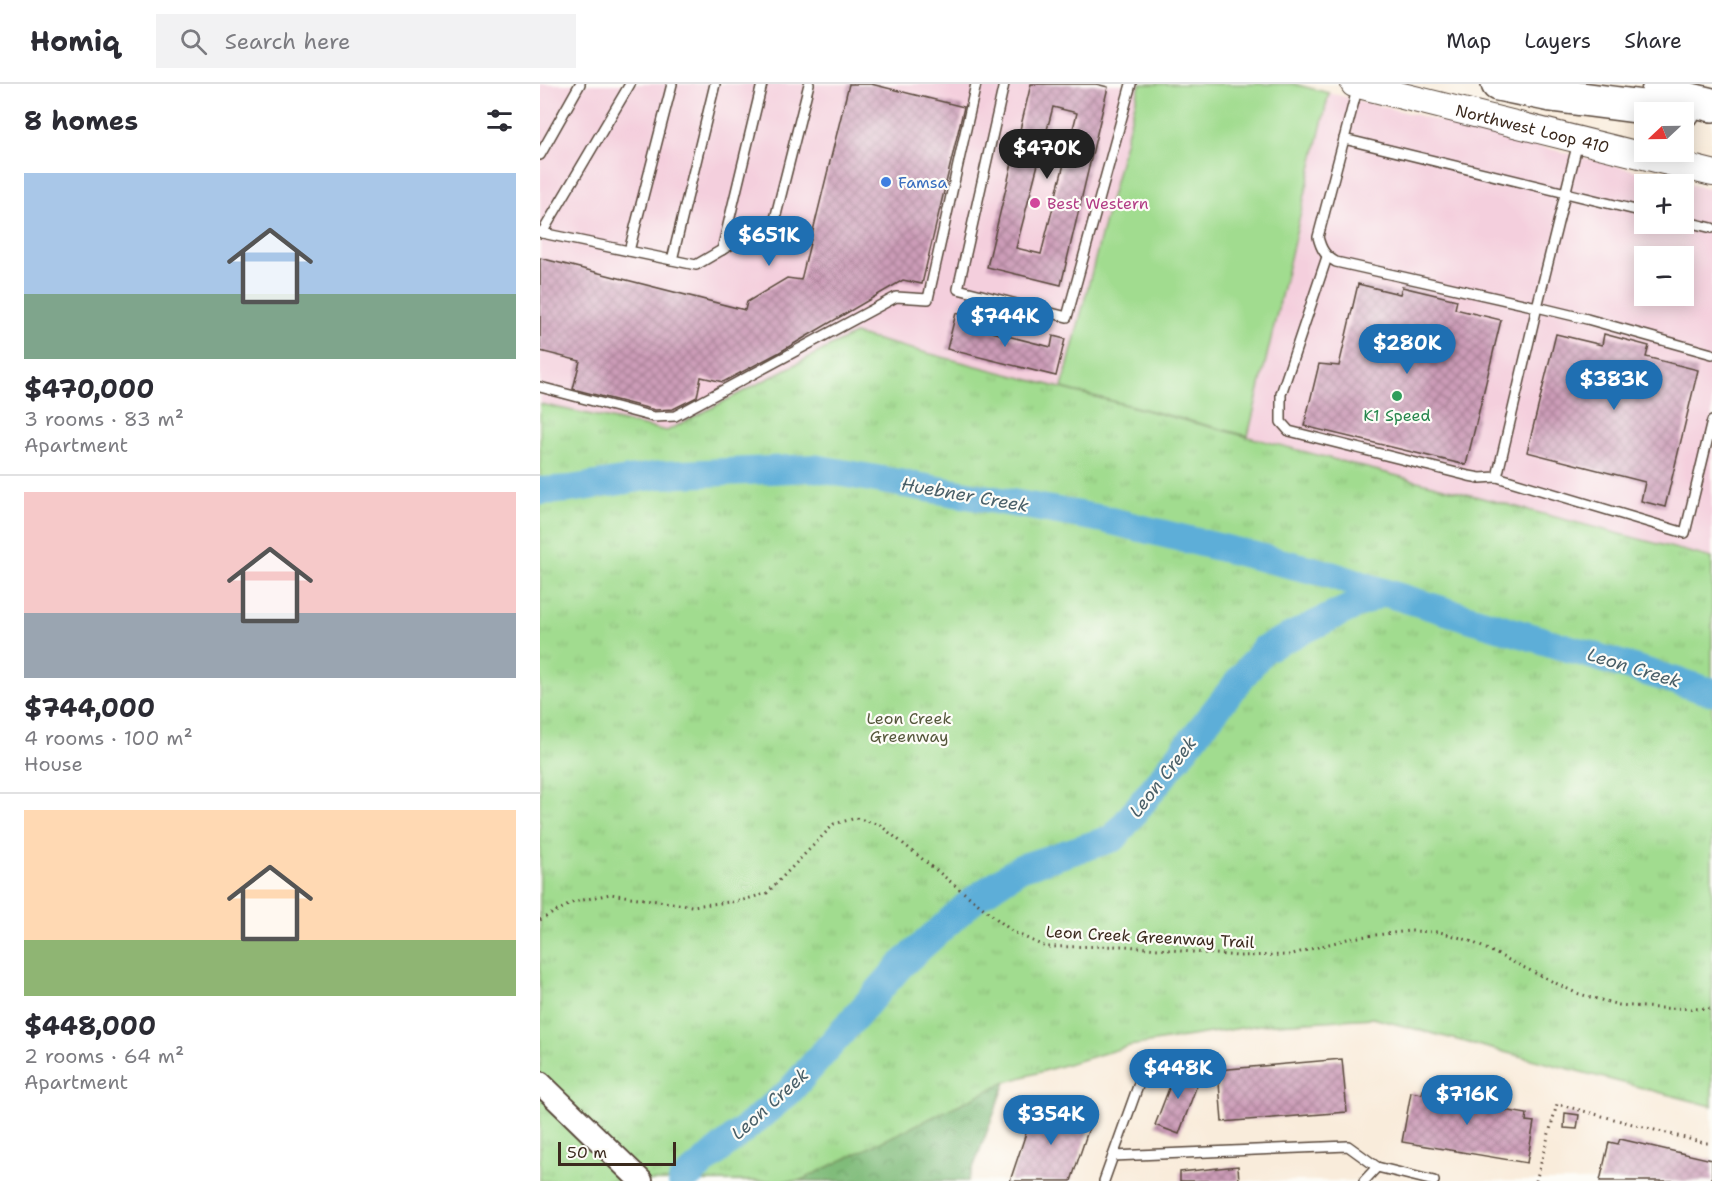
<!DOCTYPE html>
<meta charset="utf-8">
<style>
body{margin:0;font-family:"Shantell Sans",sans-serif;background:#f2f2f3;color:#2b2b33;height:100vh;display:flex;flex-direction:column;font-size:22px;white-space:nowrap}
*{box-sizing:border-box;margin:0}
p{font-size:20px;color:#7c7c81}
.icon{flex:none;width:33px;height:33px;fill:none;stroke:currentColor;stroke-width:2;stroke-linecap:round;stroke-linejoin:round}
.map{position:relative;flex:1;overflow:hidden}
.drawer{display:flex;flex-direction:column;background:#fff;width:540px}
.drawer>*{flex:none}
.needle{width:39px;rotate:248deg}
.fabs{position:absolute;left:1094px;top:18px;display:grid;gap:12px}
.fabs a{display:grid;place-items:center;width:60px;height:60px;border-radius:0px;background:#fff;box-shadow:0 3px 15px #0003;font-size:30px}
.scale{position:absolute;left:18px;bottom:15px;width:118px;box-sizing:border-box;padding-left:6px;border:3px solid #3b2a1e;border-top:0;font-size:16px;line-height:21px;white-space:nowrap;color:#3b2a1e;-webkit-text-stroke:4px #fdfcf7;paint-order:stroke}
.price{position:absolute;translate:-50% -51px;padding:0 14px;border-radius:21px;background:#1f6fb2;color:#fff;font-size:20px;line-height:39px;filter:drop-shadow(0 2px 3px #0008)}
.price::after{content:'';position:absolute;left:50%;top:36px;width:18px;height:14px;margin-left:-9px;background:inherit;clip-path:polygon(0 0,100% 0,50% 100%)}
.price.active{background:#222;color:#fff}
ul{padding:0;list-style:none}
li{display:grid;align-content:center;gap:12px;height:318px;padding:0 24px}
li+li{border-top:2px solid #e1e1e2}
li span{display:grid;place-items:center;height:186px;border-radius:0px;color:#555}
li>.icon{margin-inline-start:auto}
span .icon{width:108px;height:108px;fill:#fffc;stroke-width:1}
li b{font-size:26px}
h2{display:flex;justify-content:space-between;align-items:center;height:72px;padding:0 24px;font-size:26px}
header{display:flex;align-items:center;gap:36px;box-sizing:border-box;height:84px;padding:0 30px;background:#fff;border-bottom:2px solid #e1e1e2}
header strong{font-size:28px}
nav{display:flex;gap:33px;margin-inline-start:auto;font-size:21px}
.search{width:420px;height:54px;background:#f2f2f3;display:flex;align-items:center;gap:15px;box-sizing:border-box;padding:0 21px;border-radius:0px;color:#7c7c81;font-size:22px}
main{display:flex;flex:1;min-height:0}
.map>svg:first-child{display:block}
.built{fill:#f4cfdd;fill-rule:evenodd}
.green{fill:#a1dc8f;stroke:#6e8356;stroke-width:1.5}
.forest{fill:url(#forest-crowns);stroke:#5e734c;stroke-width:1.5}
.park{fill:url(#park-tufts);stroke:#6e8356;stroke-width:1.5}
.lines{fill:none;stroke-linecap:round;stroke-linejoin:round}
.river{stroke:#5daed8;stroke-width:28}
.building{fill:url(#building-cross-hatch);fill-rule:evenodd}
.service-casing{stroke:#58473a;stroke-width:12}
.tertiary-casing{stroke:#58473a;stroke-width:26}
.secondary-casing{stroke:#58473a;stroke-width:28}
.motorway-casing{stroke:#58473a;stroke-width:36}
.path{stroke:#58473a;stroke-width:3;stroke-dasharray:1.5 4.5;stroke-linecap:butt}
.service{stroke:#fff;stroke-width:9}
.tertiary{stroke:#fff;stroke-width:22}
.secondary{stroke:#fff;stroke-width:26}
.motorway{stroke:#fff;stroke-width:33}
.shop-dot{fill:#3f7fe0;stroke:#fdfcf7;stroke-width:2}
.hotel-dot{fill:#d1479c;stroke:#fdfcf7;stroke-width:2}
.leisure-dot{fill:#2e9e5b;stroke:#fdfcf7;stroke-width:2}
.labels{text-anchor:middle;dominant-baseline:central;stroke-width:4.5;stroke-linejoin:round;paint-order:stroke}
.street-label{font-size:16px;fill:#3b2a1e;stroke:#fdfcf7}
.shop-label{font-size:16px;fill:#366cbe;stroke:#fdfcf7;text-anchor:start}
.hotel-label{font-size:16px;fill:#b23c85;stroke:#fdfcf7;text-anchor:start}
.leisure-label{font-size:16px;fill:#27864d;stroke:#fdfcf7}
.park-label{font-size:16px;fill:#54563a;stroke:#fdfcf7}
.water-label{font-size:18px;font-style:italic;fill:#495f68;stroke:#fdfcf7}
</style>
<header>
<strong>Homiq</strong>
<div class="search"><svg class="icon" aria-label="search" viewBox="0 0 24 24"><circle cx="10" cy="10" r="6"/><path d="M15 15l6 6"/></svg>Search here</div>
<nav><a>Map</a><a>Layers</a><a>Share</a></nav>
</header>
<main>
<section class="drawer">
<h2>8 homes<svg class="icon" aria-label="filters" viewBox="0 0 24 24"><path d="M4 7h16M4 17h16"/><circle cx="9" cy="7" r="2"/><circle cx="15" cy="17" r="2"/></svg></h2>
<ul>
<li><span style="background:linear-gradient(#a9c7e8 65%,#7fa58c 0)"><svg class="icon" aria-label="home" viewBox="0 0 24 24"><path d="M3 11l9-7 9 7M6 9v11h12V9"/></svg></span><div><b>$470,000</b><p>3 rooms · 83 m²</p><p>Apartment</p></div></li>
<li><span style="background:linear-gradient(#f6c9c9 65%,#9aa5b1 0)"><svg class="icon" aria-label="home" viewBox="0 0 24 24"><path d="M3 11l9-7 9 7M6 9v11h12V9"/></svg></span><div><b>$744,000</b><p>4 rooms · 100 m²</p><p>House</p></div></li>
<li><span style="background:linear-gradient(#ffd9b3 70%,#8fb573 0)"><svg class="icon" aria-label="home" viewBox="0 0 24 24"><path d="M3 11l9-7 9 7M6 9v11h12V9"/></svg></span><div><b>$448,000</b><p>2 rooms · 64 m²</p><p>Apartment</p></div></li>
</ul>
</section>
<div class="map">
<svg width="1172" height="1097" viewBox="0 0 1172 1097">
<defs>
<pattern id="forest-crowns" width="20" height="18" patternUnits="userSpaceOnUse" patternTransform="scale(1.5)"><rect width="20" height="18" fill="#80bc7a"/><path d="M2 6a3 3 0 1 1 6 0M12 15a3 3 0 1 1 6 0" fill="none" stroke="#6a9963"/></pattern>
<pattern id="park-tufts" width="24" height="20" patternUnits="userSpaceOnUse" patternTransform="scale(1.5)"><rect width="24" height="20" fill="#a1dc8f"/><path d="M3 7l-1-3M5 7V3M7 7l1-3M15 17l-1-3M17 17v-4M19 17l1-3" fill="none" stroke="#8cbd7b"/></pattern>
<pattern id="building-cross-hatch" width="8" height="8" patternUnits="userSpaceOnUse" patternTransform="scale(1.5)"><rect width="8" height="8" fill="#cc9cb8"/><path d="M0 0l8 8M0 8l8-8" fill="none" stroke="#a77f95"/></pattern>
</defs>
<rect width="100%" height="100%" fill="#fdfcf7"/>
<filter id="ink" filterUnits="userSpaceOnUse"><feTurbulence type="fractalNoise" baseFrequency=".0167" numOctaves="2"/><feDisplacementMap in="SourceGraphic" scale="12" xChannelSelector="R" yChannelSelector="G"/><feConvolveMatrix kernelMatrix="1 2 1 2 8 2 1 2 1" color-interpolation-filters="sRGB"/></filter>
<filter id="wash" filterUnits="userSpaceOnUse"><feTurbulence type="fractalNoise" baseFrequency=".008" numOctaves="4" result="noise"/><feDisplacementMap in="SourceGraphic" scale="24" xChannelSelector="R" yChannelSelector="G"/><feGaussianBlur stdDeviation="1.35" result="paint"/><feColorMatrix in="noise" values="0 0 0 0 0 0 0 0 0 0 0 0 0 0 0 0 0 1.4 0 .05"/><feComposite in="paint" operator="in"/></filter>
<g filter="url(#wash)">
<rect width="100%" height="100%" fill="#f9ecdb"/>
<path class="built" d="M 0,0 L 754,0 L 1172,106 L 1172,474 L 314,250 L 127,347 L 0,320 ZM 1104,100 L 1143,100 L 1143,140 L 1104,140 ZM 1104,172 L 1143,172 L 1143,212 L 1104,212 Z"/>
<polygon class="green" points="600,0 754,0 789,9 708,352 522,304"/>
<polygon class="forest" points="466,998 428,1097 136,1097"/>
<polygon class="park" points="314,250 1172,474 1172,1022 833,934 720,941 589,962 466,998 259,1097 0,1097 0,320 127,347"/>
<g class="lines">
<g class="river">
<polyline points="0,407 30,405 120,391 274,384 563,435 785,489 843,508"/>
<polyline points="142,1097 249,1008 362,880 433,816 480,784 574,754 724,565 843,508 1172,608"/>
</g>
</g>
<g id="blocks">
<g class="building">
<polygon points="309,0 331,0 424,23 382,200 363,196 238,269 183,298 161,293 157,313 133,325 115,326 33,305 40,277 0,267 0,174 205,226 207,218 247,194 261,196"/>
<path d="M 491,0 L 556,0 L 568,3 L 521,201 L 447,183 ZM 513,23 L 537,29 L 501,170 L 476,164 Z"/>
<polygon points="818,200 860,210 862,203 917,216 915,225 961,236 926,381 764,342 779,280 799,282"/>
<polygon points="416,229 430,233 428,242 511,263 513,252 525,255 516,292 407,265"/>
<polygon points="1016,250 1062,261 1064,250 1109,262 1106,273 1158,286 1125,423 1101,417 1105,398 987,368"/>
<polygon points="802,975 807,1028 682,1038 678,986"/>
<polygon points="638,981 661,990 639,1050 615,1041"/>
<polygon points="883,1006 958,1018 957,1025 987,1030 986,1037 994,1038 987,1079 862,1058 871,1008 882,1010"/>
<polygon points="496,1019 551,1038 531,1097 470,1097"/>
<polygon points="1025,1029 1039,1031 1037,1045 1024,1044"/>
<polygon points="1080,1055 1172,1076 1172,1097 1060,1097 1069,1058 1078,1060"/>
<polygon points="698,1082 699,1097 640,1097 640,1088"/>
</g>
</g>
</g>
<g filter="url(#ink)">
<use href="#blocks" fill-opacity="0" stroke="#58473a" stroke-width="1.5"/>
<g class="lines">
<g class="service-casing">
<g id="service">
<polyline points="464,0 418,205 527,233 591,0"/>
<polyline points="818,2 804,55 1104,128"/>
<path d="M 804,55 L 778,153 C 781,165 785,172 796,178 L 997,223 L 957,393 L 1145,449 L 1172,337"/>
<polyline points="1038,58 997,223 1047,235 1172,270"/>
<polyline points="0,71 40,0"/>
<polyline points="1143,137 1172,144"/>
<polyline points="0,148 2,149 90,0"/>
<polyline points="2,149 156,181 235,135 269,0"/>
<polyline points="182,166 222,0"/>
<polyline points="89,167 132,0"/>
<polyline points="787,173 741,310 741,338 749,347 929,392 940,394 957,393"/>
<polyline points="132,176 175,0"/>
<polyline points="0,303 114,333 135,332 356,213 388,215 436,0"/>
<polyline points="573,1072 808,1062 837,1083 894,1097"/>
<polyline points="564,1097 602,991"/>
<polyline points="824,1097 837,1083"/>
</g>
</g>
<g class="tertiary-casing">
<polyline id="tertiary" points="0,999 101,1097"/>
</g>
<g class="secondary-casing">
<g id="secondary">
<path id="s1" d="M 814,0 L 1172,89"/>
</g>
</g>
<g class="motorway-casing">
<g id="motorway">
<polyline points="958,0 1011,11 1142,28"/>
<polyline points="1118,8 1172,21"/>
</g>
</g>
<g class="path">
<polyline points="0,836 34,818 70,810 152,822 200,817 227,809 294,740 316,734 340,741 473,848 506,863 585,862 698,872 749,871 811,854 869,847 900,848 928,856 1036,909 1079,921 1118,924 1172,925"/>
<polyline points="996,1097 1017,1020 1164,1059 1172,1059"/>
</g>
<use href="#service" class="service"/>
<use href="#tertiary" class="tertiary"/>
<use href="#secondary" class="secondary"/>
<use href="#motorway" class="motorway"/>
</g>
</g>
<circle class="shop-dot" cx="346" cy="98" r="6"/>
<circle class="hotel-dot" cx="495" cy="119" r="6"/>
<circle class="leisure-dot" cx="857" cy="312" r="6"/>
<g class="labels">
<g class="street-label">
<text stroke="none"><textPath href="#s1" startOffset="184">Northwest Loop 410</textPath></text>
<text transform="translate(610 853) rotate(3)">Leon Creek Greenway Trail</text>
</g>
<g class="shop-label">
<text x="358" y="98">Famsa</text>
</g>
<g class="hotel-label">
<text x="507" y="119">Best Western</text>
</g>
<g class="leisure-label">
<text x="857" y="331">K1 Speed</text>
</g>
<g class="park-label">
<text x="369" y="634">Leon Creek<tspan x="369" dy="18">Greenway</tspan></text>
</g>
<g class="water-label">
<text transform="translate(425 411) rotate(10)">Huebner Creek</text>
<text transform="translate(1094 584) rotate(17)">Leon Creek</text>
<text transform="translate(623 693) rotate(-52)">Leon Creek</text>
<text transform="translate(230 1020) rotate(-42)">Leon Creek</text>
</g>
</g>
</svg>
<div class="fabs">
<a><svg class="needle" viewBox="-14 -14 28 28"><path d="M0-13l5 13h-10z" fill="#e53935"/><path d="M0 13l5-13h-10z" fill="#7c7c81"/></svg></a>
<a>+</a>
<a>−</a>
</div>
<div class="scale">50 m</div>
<b class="price active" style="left:507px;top:96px">$470K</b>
<b class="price" style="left:229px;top:183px">$651K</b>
<b class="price" style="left:465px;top:264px">$744K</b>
<b class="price" style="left:867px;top:291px">$280K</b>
<b class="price" style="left:1074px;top:327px">$383K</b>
<b class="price" style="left:638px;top:1016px">$448K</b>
<b class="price" style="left:927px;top:1042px">$716K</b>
<b class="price" style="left:511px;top:1062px">$354K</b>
</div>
</main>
